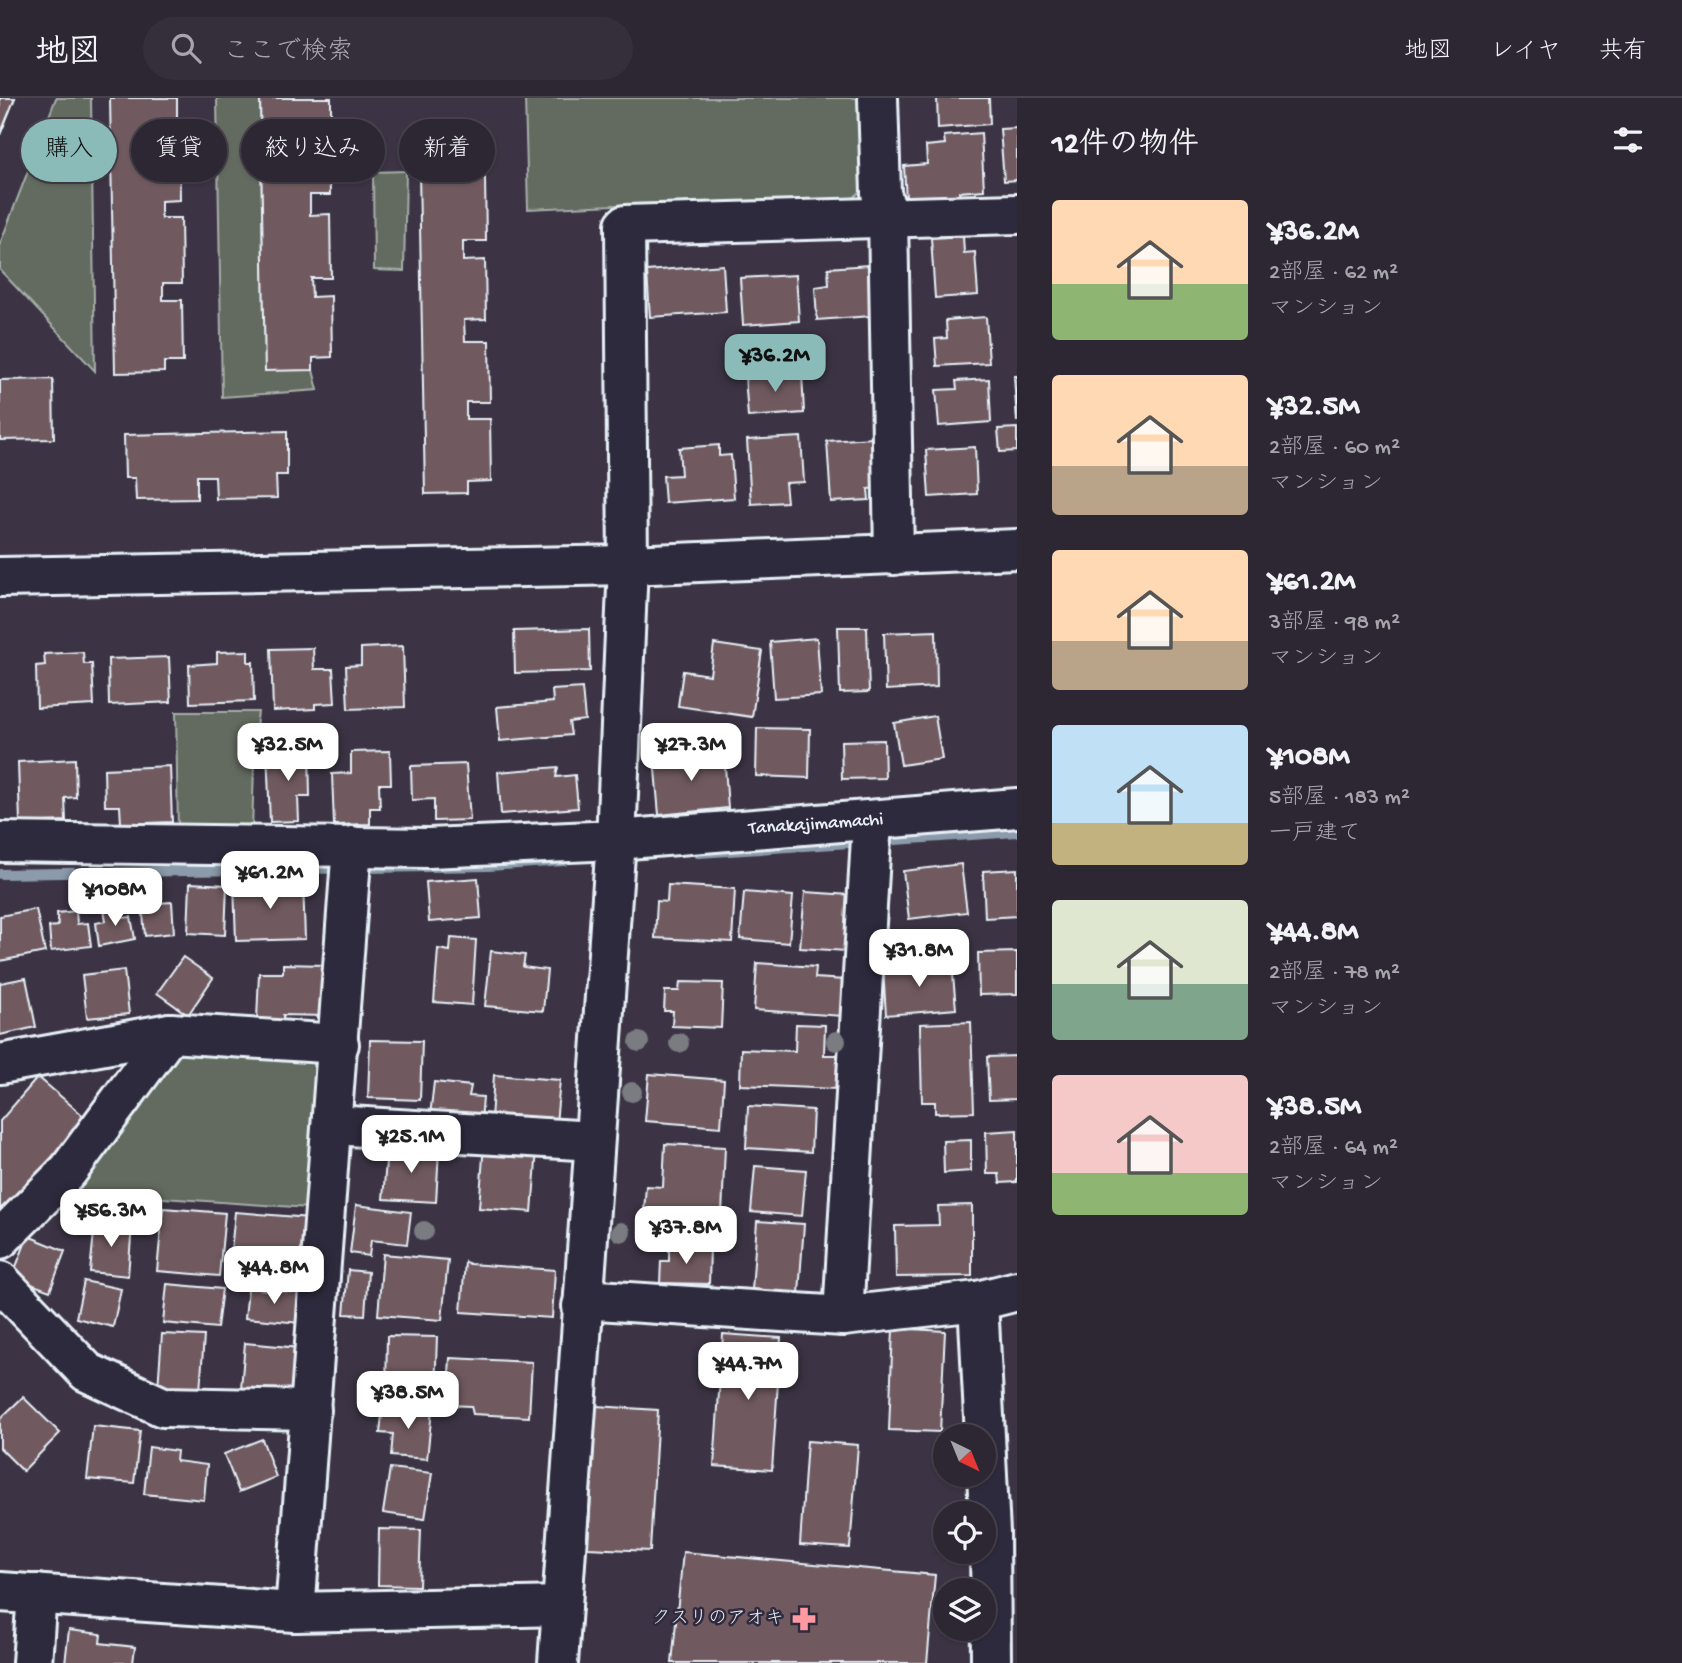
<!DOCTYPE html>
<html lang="ja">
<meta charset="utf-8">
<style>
body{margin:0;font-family:"Gochi Hand","Klee One",sans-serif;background:#352f3b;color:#f1f3f6;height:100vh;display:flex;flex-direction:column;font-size:26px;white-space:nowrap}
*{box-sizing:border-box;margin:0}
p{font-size:23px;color:#a7a5ac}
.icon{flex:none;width:38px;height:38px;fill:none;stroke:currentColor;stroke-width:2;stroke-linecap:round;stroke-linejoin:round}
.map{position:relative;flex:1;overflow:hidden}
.side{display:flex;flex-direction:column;background:#2d2733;width:665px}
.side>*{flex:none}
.banner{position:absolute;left:21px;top:21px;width:665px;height:63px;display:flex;gap:14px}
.needle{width:46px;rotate:137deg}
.fabs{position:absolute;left:933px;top:1326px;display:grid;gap:14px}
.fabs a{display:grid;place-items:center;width:63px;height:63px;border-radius:50%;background:#2d2733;box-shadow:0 2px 5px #0004,0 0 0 2px #48444e;font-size:35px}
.price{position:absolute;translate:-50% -60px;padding:0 16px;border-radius:14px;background:#fff;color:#222;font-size:23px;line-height:46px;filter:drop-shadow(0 2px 4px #0008)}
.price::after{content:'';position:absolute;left:50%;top:42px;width:21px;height:16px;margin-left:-10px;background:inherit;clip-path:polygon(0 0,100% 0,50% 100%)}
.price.selected{background:#8bbbb9;color:#111}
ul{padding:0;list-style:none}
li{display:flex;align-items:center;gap:21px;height:175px;padding:0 35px}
li span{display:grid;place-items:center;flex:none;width:196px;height:140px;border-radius:7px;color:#555}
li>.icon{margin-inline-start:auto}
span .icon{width:84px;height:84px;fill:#fffc;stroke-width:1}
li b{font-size:30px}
h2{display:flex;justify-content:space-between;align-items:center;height:84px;padding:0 35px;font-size:30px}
.tag{padding:0 24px;border-radius:32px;background:#2d2733;box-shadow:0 2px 5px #0004,0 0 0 2px #48444e;font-size:24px;line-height:63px}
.tag.selected{background:#8bbbb9;color:#111}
header{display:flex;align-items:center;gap:42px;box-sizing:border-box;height:98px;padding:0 35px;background:#2d2733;border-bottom:2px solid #48444e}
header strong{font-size:33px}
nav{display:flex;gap:38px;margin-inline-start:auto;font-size:24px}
.search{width:490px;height:63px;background:#352f3b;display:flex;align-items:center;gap:18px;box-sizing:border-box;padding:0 24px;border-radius:38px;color:#a7a5ac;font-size:26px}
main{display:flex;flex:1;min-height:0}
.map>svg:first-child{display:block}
.green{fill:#646b5e;stroke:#a6aeab;stroke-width:2}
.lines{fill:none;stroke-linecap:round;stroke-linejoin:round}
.stream{stroke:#8b9bab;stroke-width:10}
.building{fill:#705a5f;stroke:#e8f1f8;stroke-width:2}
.minor-casing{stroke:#e8f1f8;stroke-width:44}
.minor{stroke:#2f2a3d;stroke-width:38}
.tree{fill:#7a7b81}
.labels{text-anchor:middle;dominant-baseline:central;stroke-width:5;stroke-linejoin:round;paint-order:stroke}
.street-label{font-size:19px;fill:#e8f1f8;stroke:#2f2a3d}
.poi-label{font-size:19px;fill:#e8f1f8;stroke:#2f2a3d;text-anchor:end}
</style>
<header>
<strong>地図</strong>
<div class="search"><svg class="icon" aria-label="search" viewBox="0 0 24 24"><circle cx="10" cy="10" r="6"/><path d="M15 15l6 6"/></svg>ここで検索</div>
<nav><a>地図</a><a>レイヤ</a><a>共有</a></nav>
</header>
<main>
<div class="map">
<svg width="1017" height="1565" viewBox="0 0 1017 1565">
<rect width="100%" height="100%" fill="#3c3444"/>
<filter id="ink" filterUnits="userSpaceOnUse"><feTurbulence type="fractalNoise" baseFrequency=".0143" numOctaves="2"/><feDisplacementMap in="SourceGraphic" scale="14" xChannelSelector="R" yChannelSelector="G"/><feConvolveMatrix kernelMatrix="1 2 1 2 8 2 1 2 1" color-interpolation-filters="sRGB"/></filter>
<g filter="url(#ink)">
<g class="green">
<polygon points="56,0 91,0 95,273 0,172 0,146"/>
<polygon points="217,0 260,0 265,272 313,272 318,292 222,299"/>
<polygon points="525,0 862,0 862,92 849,104 614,107 528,111"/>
<polygon points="406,73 404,173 374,172 373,74"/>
<polygon points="176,614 258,614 255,636 252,733 178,735"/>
<polygon points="179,951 309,960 319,973 309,1110 61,1093"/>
</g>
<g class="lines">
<g class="stream">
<polyline points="698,755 1017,734"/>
<polyline points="0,776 489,768 564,763"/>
</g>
</g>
<g class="building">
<polygon points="0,0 15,0 0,37"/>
<polygon points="110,0 177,0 177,22 159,23 160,40 179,39 180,102 161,103 161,120 181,120 182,185 163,185 163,202 182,202 183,264 164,264 164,274 115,275"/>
<polygon points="260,0 331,0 331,18 308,18 309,37 329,36 330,97 310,97 310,117 330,116 331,180 311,180 312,199 331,198 332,259 313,260 313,272 265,273"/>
<polygon points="937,0 989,0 990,26 938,30"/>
<polygon points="1017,30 1017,82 1004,83 1000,31"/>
<polygon points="981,35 984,92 959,94 960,99 906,102 904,68 927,66 926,48 945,46 944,38"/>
<polygon points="461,73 461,80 485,80 486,143 463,143 463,163 485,162 486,221 464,222 465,243 489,243 490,304 466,304 466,321 490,321 491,383 467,384 467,395 425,396 419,74"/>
<polygon points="963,138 964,155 975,154 978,197 935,200 931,140"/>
<polygon points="723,167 726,214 650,219 647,173"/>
<polygon points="868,167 871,218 817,222 815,189 829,187 828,170"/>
<polygon points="796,177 799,223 743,227 740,180"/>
<polygon points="986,219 989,265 937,268 935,241 947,240 946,222"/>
<polygon points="802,274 804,315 748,319 745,278"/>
<polygon points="1014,278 1017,278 1017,324"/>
<polygon points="53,281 54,341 0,342 0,282"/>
<polygon points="989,281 991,324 939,328 936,292 957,291 956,283"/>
<polygon points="1017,330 1017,353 1000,354 998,331"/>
<polygon points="287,333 287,377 276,377 277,400 216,401 215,378 197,378 197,401 136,402 135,380 125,380 124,337"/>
<polygon points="801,339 804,384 785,385 787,404 751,406 747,342"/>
<polygon points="872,340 875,390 868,391 869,402 831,404 827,343"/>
<polygon points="719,347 719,358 731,357 734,400 665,405 663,378 681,377 679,350"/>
<polygon points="975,349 977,396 929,399 926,352"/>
<polygon points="838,529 867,529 869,594 840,595"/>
<polygon points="589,531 590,573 515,575 514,533"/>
<polygon points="936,533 937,589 886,592 884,535"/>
<polygon points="817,540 821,597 774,600 770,544"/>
<polygon points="714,546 762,553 752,619 678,608 683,573 710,577"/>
<polygon points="403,548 405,609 348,611 346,568 361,567 361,550"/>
<polygon points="313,550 314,571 333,571 335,605 315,606 315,611 273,613 271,551"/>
<polygon points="248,553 248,564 253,564 254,603 190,605 189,567 217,565 217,554"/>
<polygon points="83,554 84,566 92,566 94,607 37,610 36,568 45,567 44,556"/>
<polygon points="169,559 171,604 109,607 108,561"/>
<polygon points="582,590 585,622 569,624 571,637 500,643 497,609 553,604 552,592"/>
<polygon points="935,618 942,661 901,667 894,625"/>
<polygon points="757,630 810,631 809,680 756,678"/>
<polygon points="884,642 885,680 842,681 841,643"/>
<polygon points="309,651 310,699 298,699 299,723 270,724 267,652"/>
<polygon points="390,653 391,686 379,686 380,710 370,710 370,726 334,727 332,676 351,675 351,654"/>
<polygon points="724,654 728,710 659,717 654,660"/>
<polygon points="75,661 76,699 65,700 66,723 20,725 18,664"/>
<polygon points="466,666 470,722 434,723 434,701 412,702 411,668"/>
<polygon points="170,668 172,724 121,726 120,708 105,708 104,671"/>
<polygon points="558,669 556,679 575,677 578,710 501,716 498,674"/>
<polygon points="961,766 967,814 909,821 903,773"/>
<polygon points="1017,771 1017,818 985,820 983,773"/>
<polygon points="478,780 481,820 429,824 426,784"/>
<polygon points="303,783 305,841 236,843 234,786"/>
<polygon points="190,785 227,787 225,837 188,835"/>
<polygon points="668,787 735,791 732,844 655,840 657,803 667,804"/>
<polygon points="744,794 793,798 789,845 740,841"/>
<polygon points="805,794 850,797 846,853 800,850"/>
<polygon points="172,804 174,835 145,838 142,806"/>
<polygon points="121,809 123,820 131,819 135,841 99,848 96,825 106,823 104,811"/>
<polygon points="36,811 45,854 0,863 0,818"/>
<polygon points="76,813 77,826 88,825 91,848 51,853 49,829 58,828 57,815"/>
<polygon points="451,840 476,842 472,907 434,904 438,851 450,853"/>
<polygon points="491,853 525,857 523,869 547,872 543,913 485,908"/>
<polygon points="1017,854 1017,896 979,897 978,855"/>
<polygon points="183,859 213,880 188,917 157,895"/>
<polygon points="757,865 816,869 815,880 845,882 843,918 754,912"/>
<polygon points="952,865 956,911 886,917 883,871"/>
<polygon points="283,866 325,867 324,918 283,917 283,923 257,922 259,875 283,875"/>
<polygon points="124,872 129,916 87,920 82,877"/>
<polygon points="26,880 36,929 0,937 0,885"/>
<polygon points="680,884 723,885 721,930 672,928 673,913 664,913 665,893 679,893"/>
<polygon points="971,924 974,1014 935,1015 935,1004 922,1004 920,926"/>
<polygon points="796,926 825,927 824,957 839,957 837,991 740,987 741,951 795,953"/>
<polygon points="370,942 422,943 420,1002 368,1000"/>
<polygon points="1017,958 1017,1001 989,1002 987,959"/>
<polygon points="649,976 724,982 721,1029 645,1023"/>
<polygon points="494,977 560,982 556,1026 491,1021"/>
<polygon points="38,979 86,1020 0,1119 0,1023"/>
<polygon points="434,984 471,988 469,998 483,999 481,1023 430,1018"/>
<polygon points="748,1008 813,1012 811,1054 746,1050"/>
<polygon points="1017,1032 1017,1084 1000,1085 999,1076 987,1076 986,1034"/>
<polygon points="971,1042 971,1073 944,1075 943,1043"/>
<polygon points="484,1046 537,1051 532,1114 479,1110"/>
<polygon points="665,1046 725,1049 722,1116 644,1113 646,1088 663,1089"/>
<polygon points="387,1050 439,1052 436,1104 383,1101"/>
<polygon points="755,1068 806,1072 802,1118 751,1114"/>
<polygon points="356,1107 411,1114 407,1146 371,1142 369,1158 350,1155"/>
<polygon points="972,1107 972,1178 896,1179 895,1128 939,1127 938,1108"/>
<polygon points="163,1110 225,1115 219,1178 157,1173"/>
<polygon points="235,1114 310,1120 307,1159 231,1153"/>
<polygon points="757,1123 804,1126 799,1195 752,1192"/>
<polygon points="95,1124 132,1127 128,1178 90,1174"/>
<polygon points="28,1138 65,1153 50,1193 12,1179"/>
<polygon points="669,1149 710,1150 709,1186 660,1185 661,1163 669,1163"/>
<polygon points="383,1156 448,1162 442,1222 378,1217"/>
<polygon points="465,1164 470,1166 555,1172 552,1220 461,1214"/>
<polygon points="348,1172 368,1174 365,1217 344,1216"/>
<polygon points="84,1183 121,1191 113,1229 76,1220"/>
<polygon points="167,1186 222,1191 217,1230 163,1225"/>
<polygon points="248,1190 302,1195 300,1225 245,1220"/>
<polygon points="893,1230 945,1233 940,1334 889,1332"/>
<polygon points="162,1236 204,1238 200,1293 158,1290"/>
<polygon points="723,1236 781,1240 772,1372 714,1368"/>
<polygon points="387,1238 437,1239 435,1293 386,1292"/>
<polygon points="245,1245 299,1250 295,1294 241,1290"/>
<polygon points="450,1260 532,1264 529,1319 473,1316 471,1308 447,1307"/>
<polygon points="23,1299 60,1335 23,1373 0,1350 0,1321"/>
<polygon points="383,1308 432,1312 427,1361 391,1358 393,1336 380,1335"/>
<polygon points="596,1308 658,1312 650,1453 588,1450"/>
<polygon points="93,1328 140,1333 134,1385 87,1381"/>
<polygon points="262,1341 276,1379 239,1394 224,1356"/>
<polygon points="807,1343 858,1347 850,1450 800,1447"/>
<polygon points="149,1349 177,1353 176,1363 207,1367 204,1402 144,1396"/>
<polygon points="390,1370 432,1375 425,1421 383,1415"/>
<polygon points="379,1431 421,1432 419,1488 378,1487"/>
<polygon points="683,1454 935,1477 927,1565 672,1565"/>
<polygon points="69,1532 101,1536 100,1545 135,1549 133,1565 65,1565"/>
</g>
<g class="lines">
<g class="minor-casing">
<g id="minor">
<polyline points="878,0 881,95 888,118 894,457"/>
<polyline points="0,479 628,467 1017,451"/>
<polyline points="0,744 428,750 616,742 1017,710"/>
<polyline points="0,966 170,935 339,946"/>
<polyline points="333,1027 594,1043"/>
<polyline points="0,1141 68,1073 170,935"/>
<polyline points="0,1183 87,1274 163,1309 311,1312"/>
<polyline points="978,1203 990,1435 991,1565"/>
<polyline points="582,1208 598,1202 843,1218 978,1203 1017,1193"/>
<polyline points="843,1218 872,723"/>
<polyline points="0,1494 295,1514 562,1508"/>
<polyline points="295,1514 352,748"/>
<polyline points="32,1565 37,1496"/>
<polyline points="558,1565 616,742 628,467 625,127 1017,116"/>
</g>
</g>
<use href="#minor" class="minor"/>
</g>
<g class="tree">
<circle cx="836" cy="943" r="10"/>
<circle cx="639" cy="944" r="10"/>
<circle cx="679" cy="945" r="10"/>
<circle cx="632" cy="994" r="10"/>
<circle cx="703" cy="1127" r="10"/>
<circle cx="424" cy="1133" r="10"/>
<circle cx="621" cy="1134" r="10"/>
</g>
</g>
<defs>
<g id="pharmacy-bare" transform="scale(1.89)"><path d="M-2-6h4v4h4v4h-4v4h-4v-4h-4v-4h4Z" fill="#ff9aa2" stroke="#2f2a3d" stroke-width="2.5" paint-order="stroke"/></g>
</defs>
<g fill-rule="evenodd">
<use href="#pharmacy-bare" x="804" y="1521"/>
</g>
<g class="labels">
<g class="street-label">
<text transform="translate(816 727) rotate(-4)">Tanakajimamachi</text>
</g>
<g class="poi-label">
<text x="784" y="1521">クスリのアオキ</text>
</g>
</g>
</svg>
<div class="fabs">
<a><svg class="needle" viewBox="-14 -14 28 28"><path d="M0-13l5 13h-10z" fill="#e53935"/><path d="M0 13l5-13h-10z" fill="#a7a5ac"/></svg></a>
<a><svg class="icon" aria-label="locate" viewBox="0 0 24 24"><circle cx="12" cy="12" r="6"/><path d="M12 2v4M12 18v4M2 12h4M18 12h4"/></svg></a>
<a><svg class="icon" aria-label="layers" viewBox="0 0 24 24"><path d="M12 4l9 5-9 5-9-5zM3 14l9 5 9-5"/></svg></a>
</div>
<b class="price selected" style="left:775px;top:296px">¥36.2M</b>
<b class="price" style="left:288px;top:685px">¥32.5M</b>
<b class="price" style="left:691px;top:685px">¥27.3M</b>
<b class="price" style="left:270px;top:813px">¥61.2M</b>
<b class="price" style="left:115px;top:830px">¥108M</b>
<b class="price" style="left:919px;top:891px">¥31.8M</b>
<b class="price" style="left:411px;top:1077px">¥25.1M</b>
<b class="price" style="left:111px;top:1151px">¥56.3M</b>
<b class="price" style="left:686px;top:1168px">¥37.8M</b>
<b class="price" style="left:274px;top:1208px">¥44.8M</b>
<b class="price" style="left:748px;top:1304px">¥44.7M</b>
<b class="price" style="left:408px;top:1333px">¥38.5M</b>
<div class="banner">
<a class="tag selected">購入</a>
<a class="tag">賃貸</a>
<a class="tag">絞り込み</a>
<a class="tag">新着</a>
</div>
</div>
<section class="side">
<h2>12件の物件<svg class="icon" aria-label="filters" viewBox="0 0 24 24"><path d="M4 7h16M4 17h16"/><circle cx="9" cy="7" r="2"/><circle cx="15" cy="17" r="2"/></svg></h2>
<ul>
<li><span style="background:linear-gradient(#ffd9b3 60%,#8fb573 0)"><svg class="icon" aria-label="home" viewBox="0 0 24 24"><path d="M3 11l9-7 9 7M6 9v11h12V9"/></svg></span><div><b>¥36.2M</b><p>2部屋 · 62 m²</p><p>マンション</p></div></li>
<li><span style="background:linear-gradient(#ffd9b3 65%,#b9a48a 0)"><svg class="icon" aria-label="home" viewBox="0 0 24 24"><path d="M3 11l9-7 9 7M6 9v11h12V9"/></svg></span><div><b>¥32.5M</b><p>2部屋 · 60 m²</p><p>マンション</p></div></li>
<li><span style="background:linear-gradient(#ffd9b3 65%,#b9a48a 0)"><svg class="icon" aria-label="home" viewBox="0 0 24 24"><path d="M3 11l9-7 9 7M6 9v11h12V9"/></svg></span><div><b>¥61.2M</b><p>3部屋 · 98 m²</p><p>マンション</p></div></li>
<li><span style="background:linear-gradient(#bfe0f5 70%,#c2b280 0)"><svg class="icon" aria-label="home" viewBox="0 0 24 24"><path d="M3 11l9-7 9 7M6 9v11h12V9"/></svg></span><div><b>¥108M</b><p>5部屋 · 183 m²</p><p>一戸建て</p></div></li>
<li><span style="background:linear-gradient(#dfe7d0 60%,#7fa58c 0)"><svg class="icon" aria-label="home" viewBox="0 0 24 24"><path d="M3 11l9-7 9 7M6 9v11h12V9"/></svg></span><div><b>¥44.8M</b><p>2部屋 · 78 m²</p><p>マンション</p></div></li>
<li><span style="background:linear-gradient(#f6c9c9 70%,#8fb573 0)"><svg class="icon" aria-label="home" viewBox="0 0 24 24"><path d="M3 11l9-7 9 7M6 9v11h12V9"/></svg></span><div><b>¥38.5M</b><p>2部屋 · 64 m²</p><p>マンション</p></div></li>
</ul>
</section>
</main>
